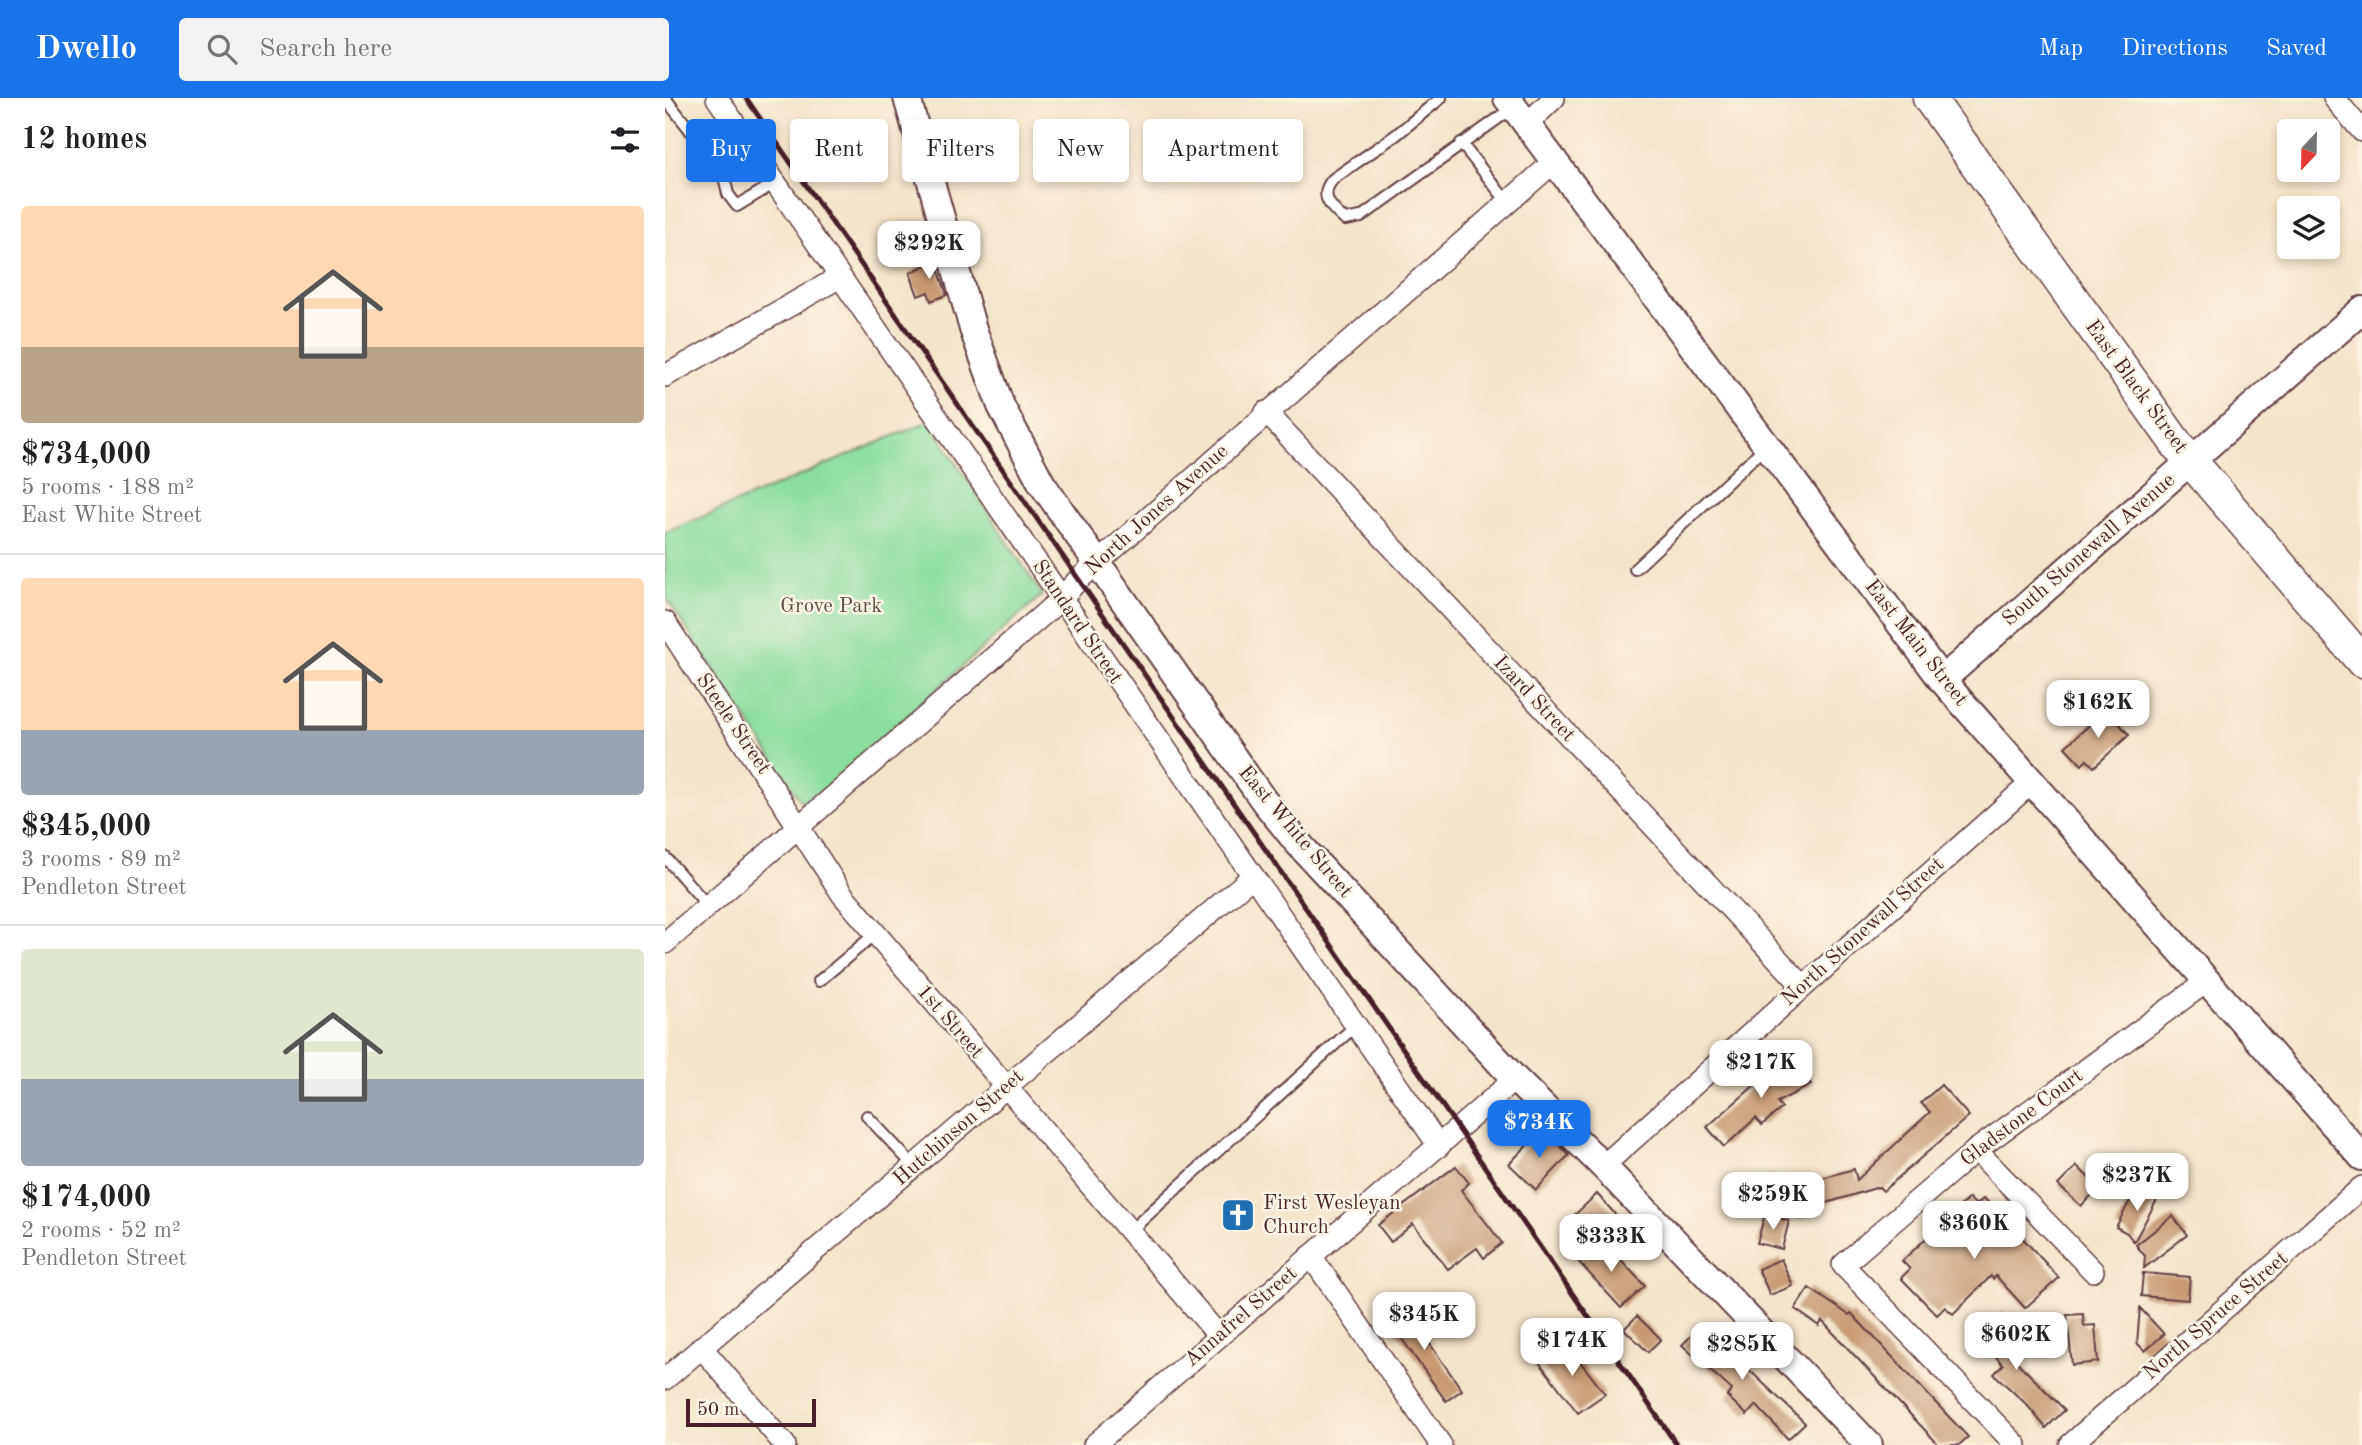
<!DOCTYPE html>
<meta charset="utf-8">
<style>
body{margin:0;font-family:"Old Standard TT",serif;background:#f2f2f2;color:#202124;height:100vh;display:flex;flex-direction:column;font-size:26px;white-space:nowrap}
*{box-sizing:border-box;margin:0}
p{font-size:23px;color:#757577}
.icon{flex:none;width:38px;height:38px;fill:none;stroke:currentColor;stroke-width:2;stroke-linecap:round;stroke-linejoin:round}
.map{position:relative;flex:1;overflow:hidden}
.panel{display:flex;flex-direction:column;background:#fff;width:665px}
.panel>*{flex:none}
.top-card{position:absolute;left:21px;top:21px;width:665px;height:63px;display:flex;gap:14px}
.needle{width:46px;rotate:202deg}
.buttons{position:absolute;left:1612px;top:21px;display:grid;gap:14px}
.buttons a{display:grid;place-items:center;width:63px;height:63px;border-radius:7px;background:#fff;box-shadow:0 4px 10px #0003;font-size:35px}
.scale{position:absolute;left:21px;bottom:18px;width:130px;box-sizing:border-box;padding-left:7px;border:4px solid #4a1f2b;border-top:0;font-size:19px;line-height:24px;white-space:nowrap;color:#4a1f2b;-webkit-text-stroke:5px #fcf5e5;paint-order:stroke}
.price{position:absolute;translate:-50% -60px;padding:0 16px;border-radius:14px;background:#fff;color:#222;font-size:23px;line-height:46px;filter:drop-shadow(0 2px 4px #0008)}
.price::after{content:'';position:absolute;left:50%;top:42px;width:21px;height:16px;margin-left:-10px;background:inherit;clip-path:polygon(0 0,100% 0,50% 100%)}
.price.active{background:#1a73e8;color:#fff}
ul{padding:0;list-style:none}
li{display:grid;align-content:center;gap:14px;height:371px;padding:0 21px}
li+li{border-top:2px solid #e0e0e0}
li span{display:grid;place-items:center;height:217px;border-radius:7px;color:#555}
li>.icon{margin-inline-start:auto}
span .icon{width:126px;height:126px;fill:#fffc;stroke-width:1}
li b{font-size:30px}
h2{display:flex;justify-content:space-between;align-items:center;height:84px;padding:0 21px;font-size:30px}
.pill{padding:0 24px;border-radius:7px;background:#fff;box-shadow:0 4px 10px #0003;font-size:24px;line-height:63px}
.pill.active{background:#1a73e8;color:#fff}
header{display:flex;align-items:center;gap:42px;box-sizing:border-box;height:98px;padding:0 35px;background:#1a73e8;color:#fff}
header strong{font-size:33px}
nav{display:flex;gap:38px;margin-inline-start:auto;font-size:24px}
.search{width:490px;height:63px;background:#f2f2f2;display:flex;align-items:center;gap:18px;box-sizing:border-box;padding:0 24px;border-radius:7px;color:#757577;font-size:26px}
main{display:flex;flex:1;min-height:0}
.map>svg:first-child{display:block}
.green{fill:#8cde9f;stroke:#6b7e65;stroke-width:2}
.building{fill:#c89a73}
.lines{fill:none;stroke-linecap:round;stroke-linejoin:round}
.service-casing{stroke:#643d43;stroke-width:14}
.minor-casing{stroke:#643d43;stroke-width:24}
.tertiary-casing{stroke:#643d43;stroke-width:30}
.primary-casing{stroke:#643d43;stroke-width:35}
.service{stroke:#fff;stroke-width:10}
.minor{stroke:#fff;stroke-width:21}
.tertiary{stroke:#fff;stroke-width:26}
.primary{stroke:#fff;stroke-width:32}
.rail{stroke:#4a1f2b;stroke-width:5}
.labels{text-anchor:middle;dominant-baseline:central;stroke-width:5;stroke-linejoin:round;paint-order:stroke}
.street-label{font-size:21px;fill:#4a1f2b;stroke:#fcf5e5}
.park-label{font-size:21px;fill:#5a4f48;stroke:#fcf5e5}
.poi-label{font-size:21px;fill:#4a1f2b;stroke:#fcf5e5;text-anchor:start}
</style>
<header>
<strong>Dwello</strong>
<div class="search"><svg class="icon" aria-label="search" viewBox="0 0 24 24"><circle cx="10" cy="10" r="6"/><path d="M15 15l6 6"/></svg>Search here</div>
<nav><a>Map</a><a>Directions</a><a>Saved</a></nav>
</header>
<main>
<section class="panel">
<h2>12 homes<svg class="icon" aria-label="filters" viewBox="0 0 24 24"><path d="M4 7h16M4 17h16"/><circle cx="9" cy="7" r="2"/><circle cx="15" cy="17" r="2"/></svg></h2>
<ul>
<li><span style="background:linear-gradient(#ffd9b3 65%,#b9a48a 0)"><svg class="icon" aria-label="home" viewBox="0 0 24 24"><path d="M3 11l9-7 9 7M6 9v11h12V9"/></svg></span><div><b>$734,000</b><p>5 rooms · 188 m²</p><p>East White Street</p></div></li>
<li><span style="background:linear-gradient(#ffd9b3 70%,#9aa5b1 0)"><svg class="icon" aria-label="home" viewBox="0 0 24 24"><path d="M3 11l9-7 9 7M6 9v11h12V9"/></svg></span><div><b>$345,000</b><p>3 rooms · 89 m²</p><p>Pendleton Street</p></div></li>
<li><span style="background:linear-gradient(#dfe7d0 60%,#9aa5b1 0)"><svg class="icon" aria-label="home" viewBox="0 0 24 24"><path d="M3 11l9-7 9 7M6 9v11h12V9"/></svg></span><div><b>$174,000</b><p>2 rooms · 52 m²</p><p>Pendleton Street</p></div></li>
</ul>
</section>
<div class="map">
<svg width="1697" height="1347" viewBox="0 0 1697 1347">
<rect width="100%" height="100%" fill="#fcf5e5"/>
<filter id="ink" filterUnits="userSpaceOnUse"><feTurbulence type="fractalNoise" baseFrequency=".0143" numOctaves="2"/><feDisplacementMap in="SourceGraphic" scale="14" xChannelSelector="R" yChannelSelector="G"/><feConvolveMatrix kernelMatrix="1 2 1 2 8 2 1 2 1" color-interpolation-filters="sRGB"/></filter>
<filter id="wash" filterUnits="userSpaceOnUse"><feTurbulence type="fractalNoise" baseFrequency=".00686" numOctaves="4" result="noise"/><feDisplacementMap in="SourceGraphic" scale="28" xChannelSelector="R" yChannelSelector="G"/><feGaussianBlur stdDeviation="1.57" result="paint"/><feColorMatrix in="noise" values="0 0 0 0 0 0 0 0 0 0 0 0 0 0 0 0 0 1.4 0 .05"/><feComposite in="paint" operator="in"/></filter>
<g filter="url(#wash)">
<rect width="100%" height="100%" fill="#f4e4c9"/>
<polygon class="green" points="264,323 377,497 140,709 0,498 0,435"/>
<g id="blocks">
<g class="building">
<polygon points="270,162 282,197 266,203 263,194 253,198 245,175"/>
<polygon points="1442,611 1464,637 1429,669 1422,662 1417,667 1400,649"/>
<polygon points="1131,956 1146,987 1112,1004 1117,1010 1097,1027 1091,1020 1059,1049 1042,1029 1107,972 1105,968"/>
<polygon points="1276,987 1304,1018 1218,1093 1214,1089 1152,1108 1136,1121 1118,1101 1141,1082 1143,1084 1189,1071 1192,1082 1265,1014 1256,1005"/>
<polygon points="878,1031 904,1057 871,1092 844,1066"/>
<polygon points="791,1068 804,1085 796,1092 837,1145 819,1160 812,1150 783,1171 748,1126 726,1144 713,1127"/>
<polygon points="1412,1068 1434,1090 1416,1108 1393,1087"/>
<polygon points="1472,1089 1493,1100 1469,1144 1462,1135 1451,1129"/>
<polygon points="932,1096 951,1117 923,1143 904,1122"/>
<polygon points="1304,1100 1311,1107 1319,1100 1331,1112 1322,1120 1345,1143 1353,1135 1394,1180 1360,1210 1331,1178 1328,1181 1326,1178 1288,1216 1280,1209 1272,1217 1236,1180 1245,1171 1237,1163"/>
<polygon points="1100,1116 1124,1123 1117,1151 1092,1145"/>
<polygon points="1508,1118 1522,1137 1479,1170 1480,1158 1471,1147"/>
<polygon points="937,1141 980,1188 956,1210 913,1163"/>
<polygon points="1116,1161 1128,1188 1105,1197 1093,1171"/>
<polygon points="1478,1175 1525,1179 1523,1202 1476,1198"/>
<polygon points="1144,1190 1184,1217 1186,1215 1303,1339 1294,1347 1274,1347 1157,1223 1154,1228 1130,1211"/>
<polygon points="737,1206 797,1292 781,1303 720,1217"/>
<polygon points="1475,1210 1499,1236 1480,1253 1472,1245"/>
<polygon points="1418,1216 1419,1228 1430,1227 1433,1264 1407,1267 1402,1217"/>
<polygon points="1337,1217 1352,1235 1336,1248 1400,1312 1381,1330 1362,1307 1329,1276 1338,1267 1322,1248 1311,1257 1301,1245"/>
<polygon points="972,1218 996,1241 983,1254 959,1231"/>
<polygon points="1037,1227 1140,1325 1123,1341 1091,1307 1082,1317 1062,1298 1067,1292 1017,1247"/>
<polygon points="900,1244 940,1296 913,1315 874,1264"/>
</g>
</g>
</g>
<g filter="url(#ink)">
<use href="#blocks" fill-opacity="0" stroke="#643d43" stroke-width="2"/>
<g class="lines">
<g class="service-casing">
<g id="service">
<polyline points="0,0 58,74 63,96 72,108 110,85"/>
<path d="M 776,0 L 731,37 L 668,81 C 653,98 666,110 680,122 L 696,119 L 849,9"/>
<polyline points="796,45 843,105"/>
<polyline points="970,471 1102,347"/>
<polyline points="0,759 43,808"/>
<polyline points="154,883 210,836"/>
<polyline points="202,1018 249,1068"/>
<polyline points="465,1133 689,929"/>
</g>
</g>
<g class="minor-casing">
<g id="minor">
<polyline points="52,0 774,1048"/>
<polyline points="1669,0 1697,33"/>
<polyline points="862,26 889,0"/>
<polyline points="0,278 175,179"/>
<polyline points="601,314 1138,888"/>
<polyline points="0,524 177,796 554,1238"/>
<polyline points="0,845 396,501 413,482 890,63"/>
<polyline points="1311,1052 1428,1173"/>
<polyline points="938,1068 1366,685"/>
<polyline points="646,1158 776,1347"/>
<polyline points="36,1249 120,1347"/>
<polyline points="0,1281 588,778"/>
<polyline points="429,1347 850,981"/>
<polyline points="1351,1347 1178,1167 1311,1052 1541,884"/>
<polyline points="1405,1347 1697,1089"/>
</g>
</g>
<g class="tertiary-casing">
<g id="tertiary">
<polyline points="242,0 308,231 336,308 377,386 599,703 632,744 850,981 938,1068 1204,1347"/>
<polyline points="842,0 1277,582 1697,1059"/>
<polyline points="1277,582 1697,212"/>
</g>
</g>
<g class="primary-casing">
<polyline id="primary" points="1264,0 1513,348 1697,563"/>
</g>
<use href="#service" class="service"/>
<use href="#minor" class="minor"/>
<use href="#tertiary" class="tertiary"/>
<use href="#primary" class="primary"/>
<polyline class="rail" points="81,0 1012,1347"/>
</g>
</g>
<defs>
<g id="church-square" transform="scale(1.75)"><rect x="-9" y="-9" width="18" height="18" rx="4" fill="#1f6fb2" stroke="#fcf5e5"/><path d="M-1.2-6h2.4v3.5h3.3v2.4h-3.3V6h-2.4V-.1h-3.3v-2.4h3.3Z" fill="#fff"/></g>
</defs>
<g fill-rule="evenodd">
<use href="#church-square" x="573" y="1117"/>
</g>
<g class="labels">
<g class="street-label">
<text transform="translate(1471 289) rotate(54)">East Black Street</text>
<text transform="translate(492 412) rotate(-42)">North Jones Avenue</text>
<text transform="translate(1424 452) rotate(-41)">South Stonewall Avenue</text>
<text transform="translate(412 524) rotate(56)">Standard Street</text>
<text transform="translate(1251 545) rotate(52)">East Main Street</text>
<text transform="translate(869 601) rotate(47)">Izard Street</text>
<text transform="translate(68 626) rotate(56)">Steele Street</text>
<text transform="translate(630 734) rotate(50)">East White Street</text>
<text transform="translate(1198 834) rotate(-42)">North Stonewall Street</text>
<text transform="translate(285 924) rotate(49)">1st Street</text>
<text transform="translate(1357 1020) rotate(-37)">Gladstone Court</text>
<text transform="translate(294 1030) rotate(-41)">Hutchinson Street</text>
<text transform="translate(1551 1218) rotate(-41)">North Spruce Street</text>
<text transform="translate(576 1219) rotate(-41)">Annafrel Street</text>
</g>
<g class="park-label">
<text x="166" y="508">Grove Park</text>
</g>
<g class="poi-label">
<text x="598" y="1105">First Wesleyan<tspan x="598" dy="24">Church</tspan></text>
</g>
</g>
</svg>
<div class="buttons">
<a><svg class="needle" viewBox="-14 -14 28 28"><path d="M0-13l5 13h-10z" fill="#e53935"/><path d="M0 13l5-13h-10z" fill="#757577"/></svg></a>
<a><svg class="icon" aria-label="layers" viewBox="0 0 24 24"><path d="M12 4l9 5-9 5-9-5zM3 14l9 5 9-5"/></svg></a>
</div>
<div class="scale">50 m</div>
<b class="price" style="left:264px;top:183px">$292K</b>
<b class="price" style="left:1433px;top:642px">$162K</b>
<b class="price" style="left:1096px;top:1002px">$217K</b>
<b class="price active" style="left:874px;top:1062px">$734K</b>
<b class="price" style="left:1472px;top:1115px">$237K</b>
<b class="price" style="left:1108px;top:1134px">$259K</b>
<b class="price" style="left:1309px;top:1163px">$360K</b>
<b class="price" style="left:946px;top:1176px">$333K</b>
<b class="price" style="left:759px;top:1254px">$345K</b>
<b class="price" style="left:1351px;top:1274px">$602K</b>
<b class="price" style="left:907px;top:1280px">$174K</b>
<b class="price" style="left:1077px;top:1284px">$285K</b>
<div class="top-card">
<a class="pill active">Buy</a>
<a class="pill">Rent</a>
<a class="pill">Filters</a>
<a class="pill">New</a>
<a class="pill">Apartment</a>
</div>
</div>
</main>
